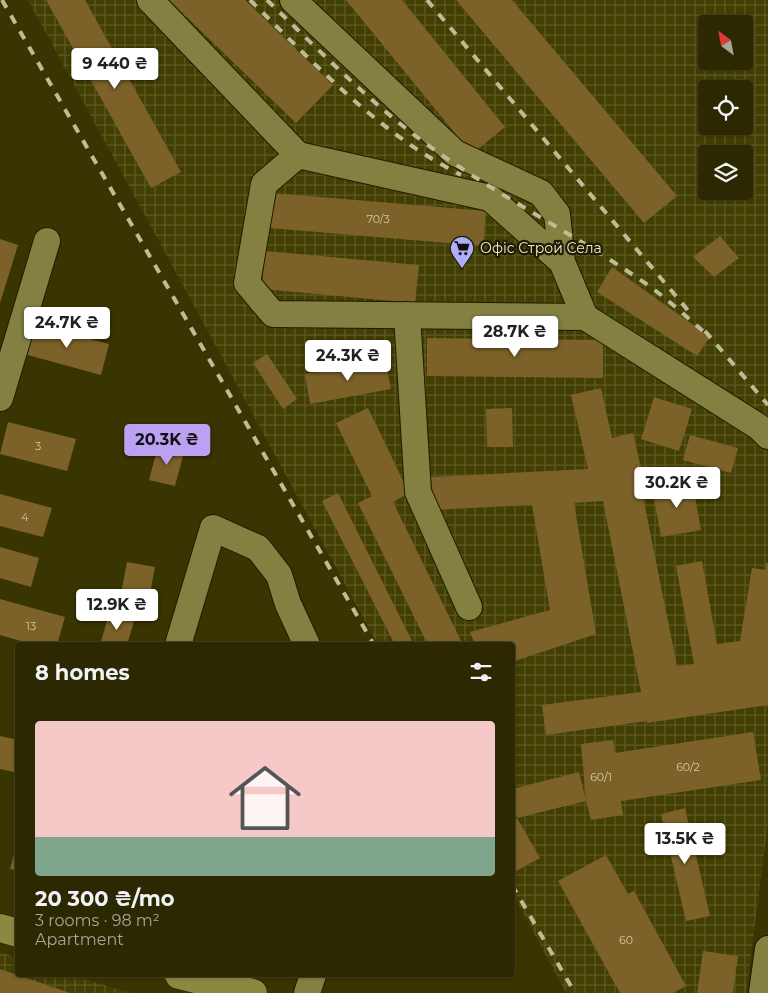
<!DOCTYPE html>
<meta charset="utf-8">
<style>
body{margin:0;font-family:Montserrat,sans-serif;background:#373411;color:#f1f3f6;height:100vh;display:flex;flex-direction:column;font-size:19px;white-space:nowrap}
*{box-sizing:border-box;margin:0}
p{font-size:16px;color:#a6a699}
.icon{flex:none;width:28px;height:28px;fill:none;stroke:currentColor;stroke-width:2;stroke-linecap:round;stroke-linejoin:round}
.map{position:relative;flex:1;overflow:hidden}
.side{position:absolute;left:15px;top:642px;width:500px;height:335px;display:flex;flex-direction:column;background:#2b2802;border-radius:5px;box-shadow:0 1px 4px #0004,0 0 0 1px #474424}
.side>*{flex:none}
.needle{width:32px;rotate:328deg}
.fabs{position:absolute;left:698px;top:15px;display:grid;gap:10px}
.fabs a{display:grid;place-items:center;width:55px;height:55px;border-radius:5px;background:#2b2802;box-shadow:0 1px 4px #0004,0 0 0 1px #474424;font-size:25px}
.price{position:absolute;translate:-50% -42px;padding:0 11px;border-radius:5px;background:#fff;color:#222;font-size:16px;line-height:32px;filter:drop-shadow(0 1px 2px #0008)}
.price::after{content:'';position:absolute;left:50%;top:30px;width:15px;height:11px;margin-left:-8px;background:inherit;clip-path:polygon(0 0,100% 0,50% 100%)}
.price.active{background:#bca0f2;color:#111}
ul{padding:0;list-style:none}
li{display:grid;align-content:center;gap:10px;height:265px;padding:0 20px}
li span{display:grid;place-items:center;height:155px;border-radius:5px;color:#555}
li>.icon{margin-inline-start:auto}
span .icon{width:90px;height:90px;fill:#fffc;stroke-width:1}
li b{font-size:21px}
h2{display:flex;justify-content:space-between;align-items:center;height:60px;padding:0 20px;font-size:21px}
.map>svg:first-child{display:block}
.industrial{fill:url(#industrial-grid);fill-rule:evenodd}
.building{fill:#7c6228}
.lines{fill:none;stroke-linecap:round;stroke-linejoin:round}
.minor-casing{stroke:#1f1c00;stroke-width:28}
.major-casing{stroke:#1f1c00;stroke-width:29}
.minor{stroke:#848042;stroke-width:26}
.major{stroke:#8d8840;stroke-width:28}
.rail{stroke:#bebc97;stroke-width:4;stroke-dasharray:9 9;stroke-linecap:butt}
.labels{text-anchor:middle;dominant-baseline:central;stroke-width:4.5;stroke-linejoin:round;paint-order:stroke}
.number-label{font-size:11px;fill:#d0c9a2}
.poi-label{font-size:14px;fill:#ecebcb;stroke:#1e1c03;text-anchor:start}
</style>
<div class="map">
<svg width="768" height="993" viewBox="0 0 768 993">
<defs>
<pattern id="industrial-grid" width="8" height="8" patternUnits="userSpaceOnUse" patternTransform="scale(1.25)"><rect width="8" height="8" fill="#433e02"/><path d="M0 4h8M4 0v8" fill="none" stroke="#5e5a26"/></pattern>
</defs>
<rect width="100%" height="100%" fill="#393502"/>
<g class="industrial">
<path d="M 28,0 L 768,0 L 768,824 L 746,993 L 566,993 L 513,894 L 512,645 L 378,645 ZM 706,24 L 744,24 L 744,61 L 706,61 ZM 706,89 L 744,89 L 744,126 L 706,126 ZM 706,154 L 744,154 L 744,191 L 706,191 Z"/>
<polygon points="0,952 17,958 18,975 72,975 130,993 0,993"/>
</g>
<g class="building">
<polygon points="46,0 85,0 181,172 151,188"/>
<polygon points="169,0 245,0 333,85 296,123"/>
<polygon points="346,0 402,0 505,127 472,154"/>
<polygon points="456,0 512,0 677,196 644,223"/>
<polygon points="273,193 486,211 483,246 270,228"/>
<polygon points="720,236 739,258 714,277 693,257"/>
<polygon points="0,239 18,245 0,303"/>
<polygon points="265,251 419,265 415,303 262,289"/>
<polygon points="612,267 710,337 697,356 597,292"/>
<polygon points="32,324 109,344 101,375 24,354"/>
<polygon points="427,338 603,340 603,378 427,376"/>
<polygon points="267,354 297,399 283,409 253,363"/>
<polygon points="385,359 391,389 310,404 305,374"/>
<polygon points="601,388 612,438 633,433 645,486 641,487 677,666 694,664 676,566 702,561 717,644 740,641 752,568 765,570 766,563 768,563 768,705 647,723 647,721 546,735 542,705 641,692 603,501 574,503 596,634 512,662 512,645 475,645 470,632 550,610 532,505 433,510 431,477 588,469 571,395"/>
<polygon points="654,397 692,409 679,451 641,439"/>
<polygon points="368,408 409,493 393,502 463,645 428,645 358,503 372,496 336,423"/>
<polygon points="512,408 513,447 487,447 486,409"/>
<polygon points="8,422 76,439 67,471 0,454"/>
<polygon points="690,435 738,448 731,473 683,460"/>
<polygon points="158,446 184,452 175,486 149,480"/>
<polygon points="692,480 701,530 661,537 652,488"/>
<polygon points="338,493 414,645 395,645 322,501"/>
<polygon points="0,494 52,508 43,537 0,526"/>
<polygon points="0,547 39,558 31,587 0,578"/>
<polygon points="127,562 155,567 148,604 120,599"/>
<polygon points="0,599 65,617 57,645 35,645 0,635"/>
<polygon points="109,614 134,621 127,645 100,645"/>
<polygon points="753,732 761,780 621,801 623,815 591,820 586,801 517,818 512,798 512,789 579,772 586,801 581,744 613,740 615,753"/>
<polygon points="0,736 18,740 18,773 0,769"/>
<polygon points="685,808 710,916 686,921 661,814"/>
<polygon points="517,818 540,858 516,871 512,865 512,821"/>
<polygon points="15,851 18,851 18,871 10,869"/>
<polygon points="606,855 628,894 634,891 686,986 673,993 620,993 558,881"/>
<polygon points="703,951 738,956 733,993 697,993"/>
<polygon points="0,969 70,993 0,993"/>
</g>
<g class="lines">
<g class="minor-casing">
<g id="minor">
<polyline points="150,0 298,155 490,198 562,262"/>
<polyline points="293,0 455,153 541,193 557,214 562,262 585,317"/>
<polyline points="298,155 264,184 247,283 273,314 585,317 759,427 768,436"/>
<polyline points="407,315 418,492 469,607"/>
<polyline points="0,398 47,241"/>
<polyline points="178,645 213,528 258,548 279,575 288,604 307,645"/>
<polyline points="307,993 313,975"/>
<polyline points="762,993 768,949"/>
</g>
</g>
<g class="major-casing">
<g id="major">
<polyline points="0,928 18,933"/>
<polyline points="179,975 253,993"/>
</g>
</g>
<use href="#minor" class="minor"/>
<use href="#major" class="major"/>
<g class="rail">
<polyline points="2,0 374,645"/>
<path d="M 250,0 C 315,64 378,133 461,175"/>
<path d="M 267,0 C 318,49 368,101 425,143 C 497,196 579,236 652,288 C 672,303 691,321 710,337"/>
<polyline points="427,0 691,314"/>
<polyline points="705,331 768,405"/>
<polyline points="512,885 575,993"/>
</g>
</g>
<defs>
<g id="supermarket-pin" transform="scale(1.25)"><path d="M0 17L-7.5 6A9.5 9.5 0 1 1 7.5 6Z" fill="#b0aefa" stroke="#1e1c03"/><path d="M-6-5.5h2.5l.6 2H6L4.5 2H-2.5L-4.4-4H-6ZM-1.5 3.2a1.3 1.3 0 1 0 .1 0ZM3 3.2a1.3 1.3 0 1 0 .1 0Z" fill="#111"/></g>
</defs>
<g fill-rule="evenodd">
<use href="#supermarket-pin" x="462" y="248"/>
</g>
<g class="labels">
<g class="number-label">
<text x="378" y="219">70/3</text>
<text x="38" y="446">3</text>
<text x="25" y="517">4</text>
<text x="31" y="626">13</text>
<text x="688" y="767">60/2</text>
<text x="601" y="777">60/1</text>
<text x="626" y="940">60</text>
</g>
<g class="poi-label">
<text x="480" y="248">Офіс Строй Села</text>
</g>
</g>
</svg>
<div class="fabs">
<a><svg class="needle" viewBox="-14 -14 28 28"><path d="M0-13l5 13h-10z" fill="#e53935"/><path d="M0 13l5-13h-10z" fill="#a6a699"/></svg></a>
<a><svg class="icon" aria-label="locate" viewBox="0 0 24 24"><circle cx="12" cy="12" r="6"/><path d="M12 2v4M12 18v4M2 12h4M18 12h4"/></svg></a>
<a><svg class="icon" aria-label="layers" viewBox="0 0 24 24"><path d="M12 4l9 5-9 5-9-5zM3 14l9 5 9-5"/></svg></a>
</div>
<b class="price" style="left:115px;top:90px">9 440 ₴</b>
<b class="price" style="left:67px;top:349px">24.7K ₴</b>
<b class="price" style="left:515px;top:358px">28.7K ₴</b>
<b class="price" style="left:348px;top:382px">24.3K ₴</b>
<b class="price active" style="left:167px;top:466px">20.3K ₴</b>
<b class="price" style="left:677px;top:509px">30.2K ₴</b>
<b class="price" style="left:117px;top:631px">12.9K ₴</b>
<b class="price" style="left:685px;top:865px">13.5K ₴</b>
<section class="side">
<h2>8 homes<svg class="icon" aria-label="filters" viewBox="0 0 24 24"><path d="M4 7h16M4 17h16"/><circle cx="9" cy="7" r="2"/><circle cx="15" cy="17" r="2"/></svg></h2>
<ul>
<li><span style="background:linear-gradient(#f6c9c9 75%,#7fa58c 0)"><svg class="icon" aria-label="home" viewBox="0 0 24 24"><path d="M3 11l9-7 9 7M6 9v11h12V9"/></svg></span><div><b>20 300 ₴/mo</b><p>3 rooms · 98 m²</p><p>Apartment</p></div></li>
</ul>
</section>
</div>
